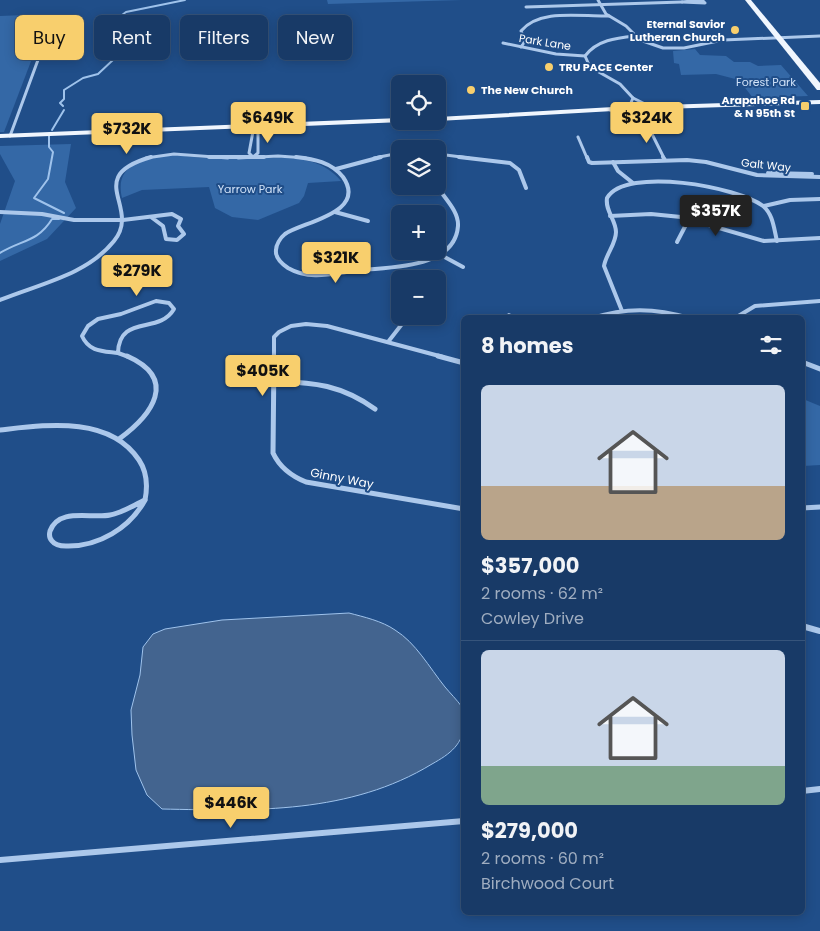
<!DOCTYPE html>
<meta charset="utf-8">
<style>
body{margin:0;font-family:Poppins,sans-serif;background:#254570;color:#f1f3f6;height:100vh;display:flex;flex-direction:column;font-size:19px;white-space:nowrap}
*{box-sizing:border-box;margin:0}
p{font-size:16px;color:#9fadc0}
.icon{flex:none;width:28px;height:28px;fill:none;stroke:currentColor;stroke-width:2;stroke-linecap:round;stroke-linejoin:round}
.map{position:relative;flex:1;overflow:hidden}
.details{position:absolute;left:461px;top:315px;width:344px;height:600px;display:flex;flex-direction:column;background:#183a67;border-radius:8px;box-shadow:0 2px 12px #0003,0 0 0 1px #36547b}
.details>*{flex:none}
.hud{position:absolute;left:15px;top:15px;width:371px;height:45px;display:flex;gap:10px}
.fabs{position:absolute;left:391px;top:75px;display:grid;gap:10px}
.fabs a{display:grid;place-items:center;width:55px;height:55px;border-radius:8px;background:#183a67;box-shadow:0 2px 12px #0003,0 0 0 1px #36547b;font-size:25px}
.price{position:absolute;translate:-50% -42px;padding:0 11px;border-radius:5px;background:#f8cf6d;color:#111;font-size:16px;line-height:32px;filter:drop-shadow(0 1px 2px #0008)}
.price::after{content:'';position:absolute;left:50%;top:30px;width:15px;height:11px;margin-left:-8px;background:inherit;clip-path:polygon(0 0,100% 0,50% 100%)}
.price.current{background:#222;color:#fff}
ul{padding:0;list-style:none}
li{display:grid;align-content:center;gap:10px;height:265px;padding:0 20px}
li+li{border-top:1px solid #36547b}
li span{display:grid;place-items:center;height:155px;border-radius:8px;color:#555}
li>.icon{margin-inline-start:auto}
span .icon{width:90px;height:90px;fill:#fffc;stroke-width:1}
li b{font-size:21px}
h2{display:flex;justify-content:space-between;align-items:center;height:60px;padding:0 20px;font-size:21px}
.pill{padding:0 18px;border-radius:8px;background:#183a67;box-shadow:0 2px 12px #0003,0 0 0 1px #36547b;font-size:18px;line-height:45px}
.pill.current{background:#f8cf6d;color:#111}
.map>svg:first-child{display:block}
.green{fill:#3468a6}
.water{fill:#43648f;stroke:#9fc3ec}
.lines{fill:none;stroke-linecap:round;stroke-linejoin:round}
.stream{stroke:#9fc3ec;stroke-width:2}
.minor-far3{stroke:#acc8eb;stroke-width:3}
.minor-far2{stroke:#acc8eb;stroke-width:4}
.minor-far1{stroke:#acc8eb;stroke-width:5}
.minor{stroke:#acc8eb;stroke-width:6}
.primary{fill:#f0f6fe;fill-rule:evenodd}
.poi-dot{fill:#f8cf6d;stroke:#204e89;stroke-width:2}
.labels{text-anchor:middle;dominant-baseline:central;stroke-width:4;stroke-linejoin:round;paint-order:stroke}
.far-poi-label{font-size:11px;font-weight:bold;fill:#fff;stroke:#204e89;text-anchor:end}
.far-street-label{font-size:11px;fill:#fff;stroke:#204e89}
.far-park-label{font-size:11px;fill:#d0e2f8;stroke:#204e89}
.street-label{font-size:12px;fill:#fff;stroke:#204e89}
</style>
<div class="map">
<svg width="820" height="931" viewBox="0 0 820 931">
<rect width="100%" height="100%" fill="#204e89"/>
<g class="green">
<polygon points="327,0 462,0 328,4"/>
<polygon points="49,14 4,132 0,132 0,16"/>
<polygon points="695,49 700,55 726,56 734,62 750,62 758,66 781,65 808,96 753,98 739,80 716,74 681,75 679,64 674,63 673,51"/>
<polygon points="71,144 65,182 76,208 47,239 0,261 0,224 15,181 0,154 0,146"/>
<path d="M 170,155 C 189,156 208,159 228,159 C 265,160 315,148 341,181 L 308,183 L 304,196 L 299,203 L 258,220 L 232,217 L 215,208 L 209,187 L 142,190 L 122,198 C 114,164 143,160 170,155 Z"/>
<polygon points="803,399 820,406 820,465 803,466"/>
</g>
<path class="water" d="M 349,613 C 364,617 382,621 395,630 C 416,643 429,667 445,687 C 450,693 457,700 462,707 C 464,712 464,717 464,722 C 464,744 450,754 432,764 C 350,814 255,811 162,809 L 147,795 L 136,770 L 132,735 L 131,710 L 140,675 L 143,647 L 153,634 L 165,629 L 222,620 Z"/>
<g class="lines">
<g class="stream">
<polyline points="63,106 60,103 64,99 64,90 83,78 98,74 114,59 113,50 127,34 118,18 126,12 185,0"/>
<polyline points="52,130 64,110"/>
<polyline points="49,136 49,147 53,152 48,179 34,198 64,213"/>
<path d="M 0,253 C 21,240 38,242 52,219 L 59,219"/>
</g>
<g class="minor-far3">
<polyline points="598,0 606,14 626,26 640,40 663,48 684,48 723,40 820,36"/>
<polygon points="702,0 705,3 682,2"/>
<polyline points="526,7 682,2"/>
<path d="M 635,36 C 616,38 597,40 585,56 L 590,67 L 620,84 L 633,98 L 645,104 L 659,106"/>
<polyline points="503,43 556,54 585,56"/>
<path d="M 521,47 L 525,41 L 521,31 C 540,8 582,17 609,16"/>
<polyline points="639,106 635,108 645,120 664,158"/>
<polyline points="619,107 630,105 633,98"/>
<polyline points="610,110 640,116"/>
<polyline points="645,120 649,113 669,108"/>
<polygon points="254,126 258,134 258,153 253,157 249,153"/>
<polyline points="10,136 49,30"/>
<polyline points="578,137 587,158"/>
<polyline points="438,154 469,158"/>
<polyline points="146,158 174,154 228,158"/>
<polyline points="238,158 278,156 306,158"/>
<polyline points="374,158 400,153"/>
<polyline points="445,158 446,155"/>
</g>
<g class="minor-far2">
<polyline points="209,157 264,157"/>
<path d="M 296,157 C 314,159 331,162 343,177 C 368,213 302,222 285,234 C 280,238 276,245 276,250 C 275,258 282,264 288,268 C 312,282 337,272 363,270 C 392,267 455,268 458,226 C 459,211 444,198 437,186"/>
<polyline points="459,157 510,163 519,170 526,188"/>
<polyline points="587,157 589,162 592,163 687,160 706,162 757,175 820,177"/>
<polyline points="663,157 665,160"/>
<polyline points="613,162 618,171 633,183"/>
<polyline points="336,169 381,157"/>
<polyline points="768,173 812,174"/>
<polyline points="438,180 445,157"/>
<polyline points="764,206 790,200 820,199"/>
<polyline points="0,212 42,214 74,220 123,220 172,214 181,219 178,226 184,234 177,240 166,239 163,226 151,217"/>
<polyline points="335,212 368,221"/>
<polyline points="610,216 651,214 681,217 764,241 820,238"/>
<polyline points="677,242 689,219"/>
<polyline points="439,254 463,267"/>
<path d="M 0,300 C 39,284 87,275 114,241 C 142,207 82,177 151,157"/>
<path d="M 156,301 L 169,303 L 174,309 C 159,335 119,314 118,353 C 103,351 89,352 82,336 L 88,326 L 98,319 L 121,314 Z"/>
<path d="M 622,311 L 604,266 C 606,254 616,244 616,232 C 616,220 605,211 607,198 C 626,166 738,187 763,206 C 773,214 774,229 777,241"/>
<polyline points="509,315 513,318"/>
<path d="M 593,318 C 625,307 657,308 689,318"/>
<polyline points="735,318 755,306 820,301"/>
<polyline points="388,342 402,324"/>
<polyline points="118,353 129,357"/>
<polyline points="274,357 274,337 279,332 291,326 306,324 327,326 443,357"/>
</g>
<g class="minor-far1">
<path d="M 274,356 L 273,453 C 280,468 291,476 306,482 L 464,509"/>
<polyline points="438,356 464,363"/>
<polyline points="802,362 820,369"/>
<path d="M 274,382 C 313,381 343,386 375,409"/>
<path d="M 0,430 C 45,425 109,415 139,460 C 147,472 148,485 145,500"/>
<path d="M 119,439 C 152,415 179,379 127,356"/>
<path d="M 145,500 C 130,528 98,547 66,546 C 61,546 55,545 52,541 C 49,538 49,535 50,531 C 59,507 91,519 110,515 C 122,513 134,505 145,500 Z"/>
<polyline points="802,508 820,507"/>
</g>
<g class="minor">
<polyline points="802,626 820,631"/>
<polyline points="802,791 820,789"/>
<polyline points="0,860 464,821"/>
</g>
<g class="primary">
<polygon points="745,0 751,0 820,83 820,90 817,90"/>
<polygon points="820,100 820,104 631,110 438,121 438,117 631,106"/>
<polygon points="400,118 400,121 403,122 0,138 0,134"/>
</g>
</g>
<g class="poi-dot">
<circle cx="735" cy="30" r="5"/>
<circle cx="549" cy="67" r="5"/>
<circle cx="471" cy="90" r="5"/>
<rect x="800" y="101" width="10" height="10" rx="2.5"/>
</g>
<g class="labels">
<g class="far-poi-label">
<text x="725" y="24">Eternal Savior<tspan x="725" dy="13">Lutheran Church</tspan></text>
<text x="559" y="67" text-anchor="start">TRU PACE Center</text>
<text x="481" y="90" text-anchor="start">The New Church</text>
<text x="795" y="100">Arapahoe Rd<tspan x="795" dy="13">&amp; N 95th St</tspan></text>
</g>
<g class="far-street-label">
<text transform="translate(545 42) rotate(9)">Park Lane</text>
<text transform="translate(766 165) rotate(6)">Galt Way</text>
</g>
<g class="far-park-label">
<text x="766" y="82">Forest Park</text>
<text x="250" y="189">Yarrow Park</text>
</g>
<g class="street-label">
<text transform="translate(342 478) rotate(11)">Ginny Way</text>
</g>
</g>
</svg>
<div class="fabs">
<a><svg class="icon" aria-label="locate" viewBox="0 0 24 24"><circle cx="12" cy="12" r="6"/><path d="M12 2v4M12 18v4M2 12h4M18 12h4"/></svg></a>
<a><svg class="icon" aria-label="layers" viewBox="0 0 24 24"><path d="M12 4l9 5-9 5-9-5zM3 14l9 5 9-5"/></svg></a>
<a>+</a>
<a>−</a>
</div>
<b class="price" style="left:268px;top:144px">$649K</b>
<b class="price" style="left:647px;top:144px">$324K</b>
<b class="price" style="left:127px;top:155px">$732K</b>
<b class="price current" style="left:716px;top:237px">$357K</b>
<b class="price" style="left:336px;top:284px">$321K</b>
<b class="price" style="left:137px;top:297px">$279K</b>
<b class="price" style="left:263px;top:397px">$405K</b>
<b class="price" style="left:231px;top:829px">$446K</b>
<div class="hud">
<a class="pill current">Buy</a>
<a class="pill">Rent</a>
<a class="pill">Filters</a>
<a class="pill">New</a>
</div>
<section class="details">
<h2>8 homes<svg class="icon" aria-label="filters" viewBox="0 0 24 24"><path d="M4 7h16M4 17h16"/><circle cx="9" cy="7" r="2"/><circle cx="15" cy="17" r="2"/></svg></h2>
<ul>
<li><span style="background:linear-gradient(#c9d6e8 65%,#b9a48a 0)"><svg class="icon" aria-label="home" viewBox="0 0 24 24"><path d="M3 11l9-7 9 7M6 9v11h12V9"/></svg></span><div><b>$357,000</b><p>2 rooms · 62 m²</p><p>Cowley Drive</p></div></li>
<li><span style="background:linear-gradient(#c9d6e8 75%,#7fa58c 0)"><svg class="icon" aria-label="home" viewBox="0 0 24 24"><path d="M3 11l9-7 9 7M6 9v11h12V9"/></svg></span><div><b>$279,000</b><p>2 rooms · 60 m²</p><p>Birchwood Court</p></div></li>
</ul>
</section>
</div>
